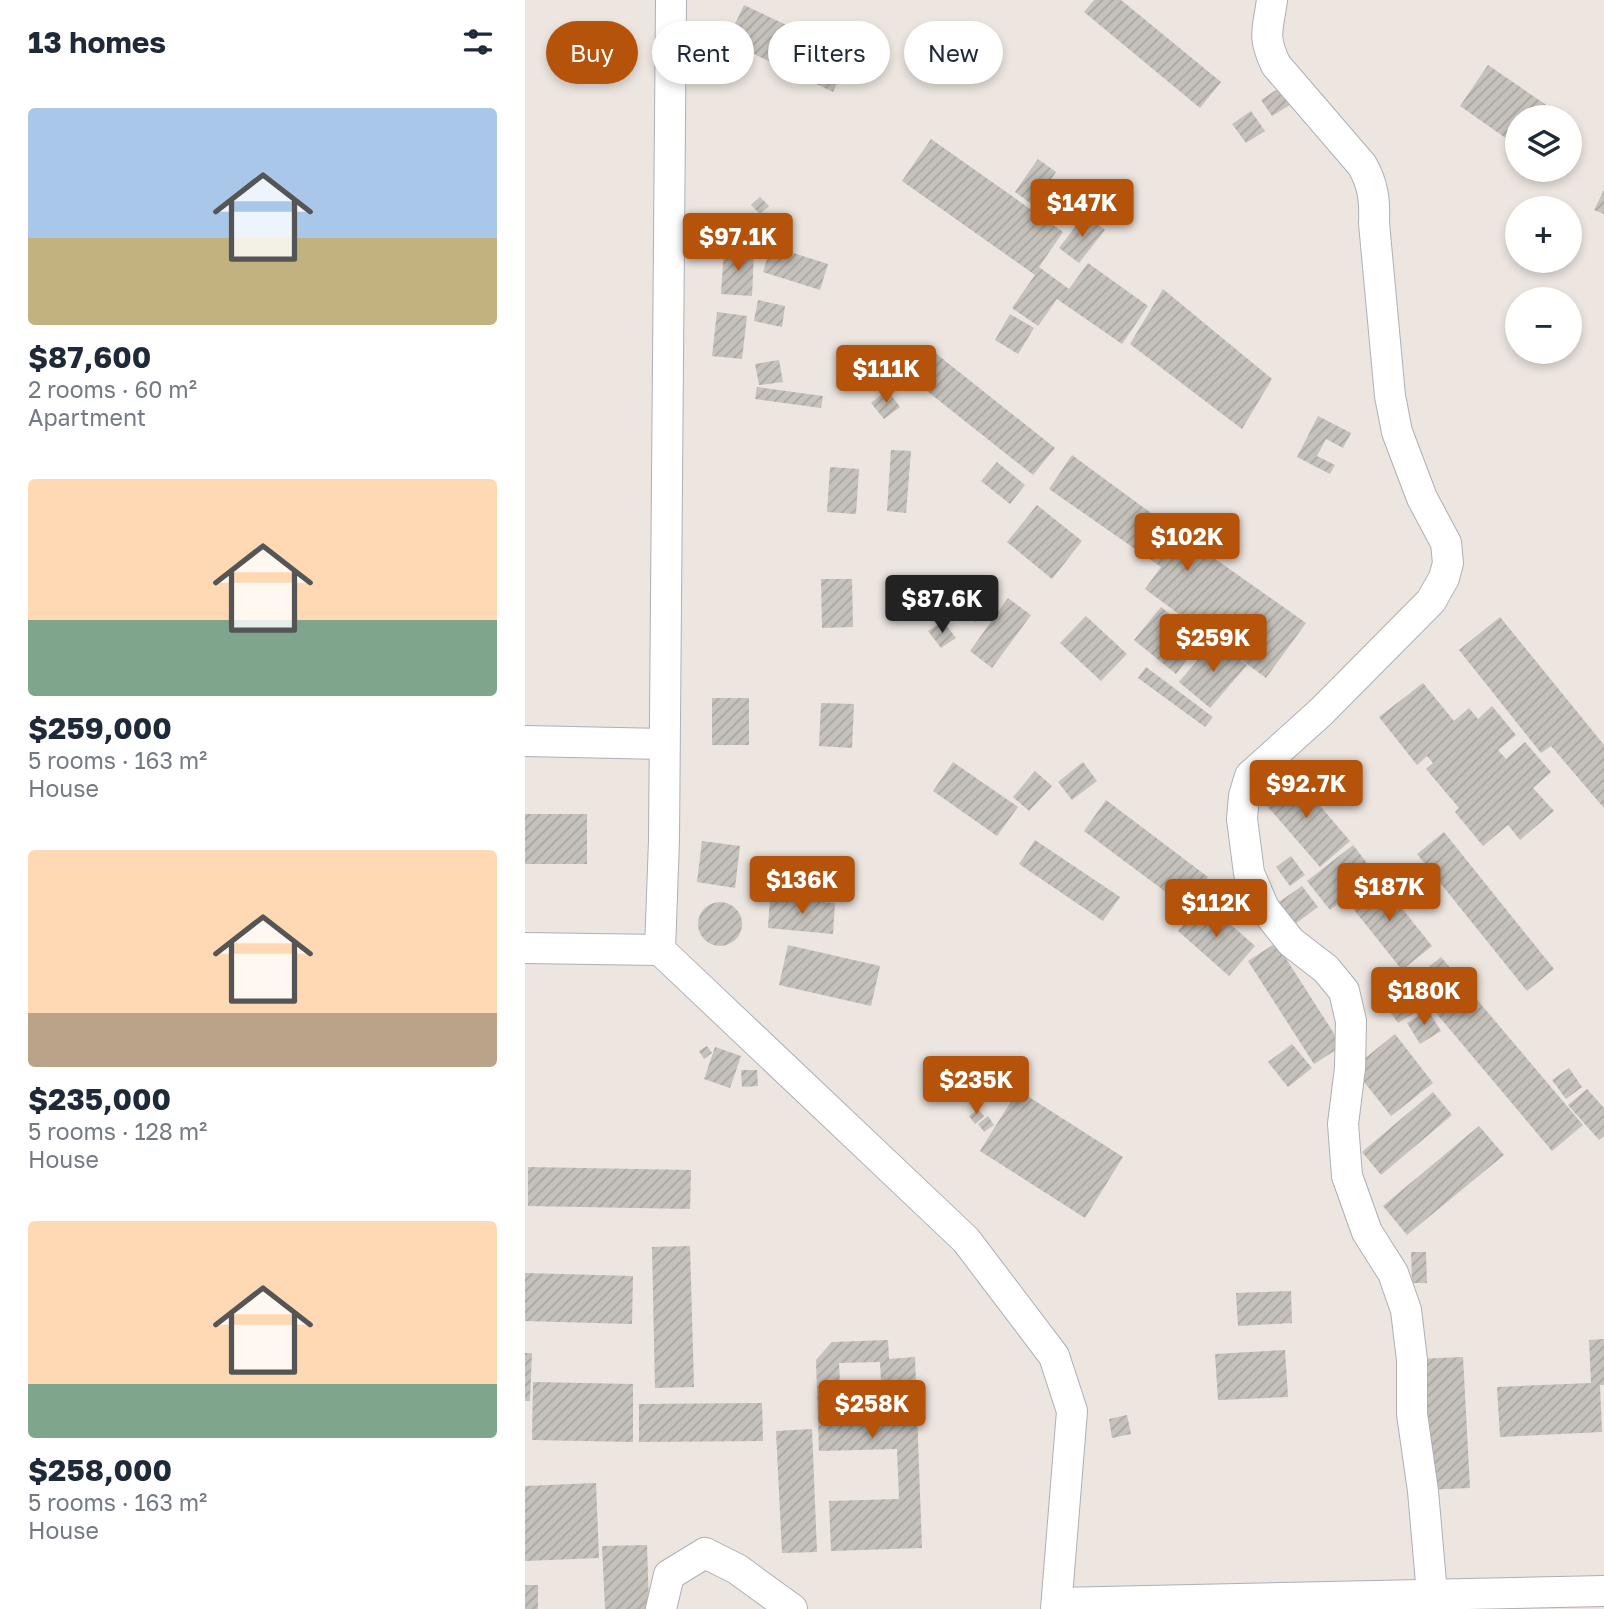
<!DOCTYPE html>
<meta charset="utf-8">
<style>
body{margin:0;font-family:"Golos Text",sans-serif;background:#f2f2f3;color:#1f2937;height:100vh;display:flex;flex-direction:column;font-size:26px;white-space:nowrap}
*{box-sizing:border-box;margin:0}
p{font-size:23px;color:#747a83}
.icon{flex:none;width:38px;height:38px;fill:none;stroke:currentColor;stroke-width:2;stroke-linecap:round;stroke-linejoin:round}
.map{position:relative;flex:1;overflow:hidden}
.drawer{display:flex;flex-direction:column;background:#fff;width:525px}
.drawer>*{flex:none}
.banner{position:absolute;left:21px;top:21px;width:665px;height:63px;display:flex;gap:14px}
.controls{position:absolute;left:980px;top:105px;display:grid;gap:14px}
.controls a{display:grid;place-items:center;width:77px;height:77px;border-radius:50%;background:#fff;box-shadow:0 4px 10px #0003;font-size:35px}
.price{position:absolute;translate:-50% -60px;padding:0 16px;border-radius:7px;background:#b45309;color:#fff;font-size:23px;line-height:46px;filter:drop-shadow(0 2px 4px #0008)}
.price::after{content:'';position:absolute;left:50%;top:42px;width:21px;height:16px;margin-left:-10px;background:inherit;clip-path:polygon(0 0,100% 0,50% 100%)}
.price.on{background:#222;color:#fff}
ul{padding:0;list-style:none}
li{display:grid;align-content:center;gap:14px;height:371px;padding:0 28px}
li span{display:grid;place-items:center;height:217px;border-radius:7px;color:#555}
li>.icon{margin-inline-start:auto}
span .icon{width:126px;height:126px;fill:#fffc;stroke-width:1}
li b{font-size:30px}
h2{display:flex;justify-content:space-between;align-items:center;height:84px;padding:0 28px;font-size:30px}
.chip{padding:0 24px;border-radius:32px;background:#fff;box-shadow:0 4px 10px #0003;font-size:24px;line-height:63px}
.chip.on{background:#b45309;color:#fff}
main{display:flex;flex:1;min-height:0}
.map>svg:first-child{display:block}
.building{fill:url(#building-hatch);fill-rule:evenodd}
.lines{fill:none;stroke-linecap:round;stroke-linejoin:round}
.minor-casing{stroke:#acb0b7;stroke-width:32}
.minor{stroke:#fff;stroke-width:30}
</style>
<main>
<section class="drawer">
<h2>13 homes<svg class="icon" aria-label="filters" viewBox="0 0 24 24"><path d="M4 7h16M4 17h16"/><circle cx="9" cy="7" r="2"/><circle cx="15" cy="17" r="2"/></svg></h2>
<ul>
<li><span style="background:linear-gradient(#a9c7e8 60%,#c2b280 0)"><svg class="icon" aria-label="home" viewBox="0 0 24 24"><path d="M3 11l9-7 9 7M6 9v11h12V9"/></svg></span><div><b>$87,600</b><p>2 rooms · 60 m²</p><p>Apartment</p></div></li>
<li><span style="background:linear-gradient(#ffd9b3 65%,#7fa58c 0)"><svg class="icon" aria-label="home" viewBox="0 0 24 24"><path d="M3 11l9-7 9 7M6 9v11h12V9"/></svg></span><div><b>$259,000</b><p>5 rooms · 163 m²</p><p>House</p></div></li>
<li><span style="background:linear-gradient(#ffd9b3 75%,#b9a48a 0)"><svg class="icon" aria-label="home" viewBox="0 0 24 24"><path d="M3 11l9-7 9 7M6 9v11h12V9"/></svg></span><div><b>$235,000</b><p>5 rooms · 128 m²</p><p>House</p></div></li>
<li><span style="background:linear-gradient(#ffd9b3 75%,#7fa58c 0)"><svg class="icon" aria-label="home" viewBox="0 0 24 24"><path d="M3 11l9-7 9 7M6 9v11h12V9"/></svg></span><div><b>$258,000</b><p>5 rooms · 163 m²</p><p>House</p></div></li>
</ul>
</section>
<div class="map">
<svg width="1079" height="1609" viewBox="0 0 1079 1609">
<defs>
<pattern id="building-hatch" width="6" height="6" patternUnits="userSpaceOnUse" patternTransform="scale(1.75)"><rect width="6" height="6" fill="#c5c1bb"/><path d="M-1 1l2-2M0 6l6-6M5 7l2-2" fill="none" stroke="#a9a6a1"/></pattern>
</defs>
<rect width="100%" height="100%" fill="#ece5e0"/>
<g class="building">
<polygon points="569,0 596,0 696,82 675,108 559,12"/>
<polygon points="219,5 325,55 308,92 202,41"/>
<polygon points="963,65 1039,117 992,117 992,146 935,106"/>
<polygon points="754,88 765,105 747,116 736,100"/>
<polygon points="726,111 740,131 721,143 707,124"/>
<polygon points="1045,121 1055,129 1045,144"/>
<polygon points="406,139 538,232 514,267 544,289 563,263 623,306 597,344 532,299 513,326 487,308 510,275 377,181"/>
<polygon points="513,159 531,172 508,205 490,192"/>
<polygon points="1079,190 1079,214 1069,210"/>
<polygon points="235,197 244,206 235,214 226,205"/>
<polygon points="560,214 580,230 554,263 534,248"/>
<polygon points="246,246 303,264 295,290 238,272"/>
<polygon points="199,250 229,252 227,296 196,294"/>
<polygon points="638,289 747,379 717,429 605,344"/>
<polygon points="233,300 260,306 257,327 229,321"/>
<polygon points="192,312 222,316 217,359 187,356"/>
<polygon points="485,314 509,328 493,354 470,340"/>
<polygon points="409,352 530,448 508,475 388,380"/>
<polygon points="254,360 258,382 234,385 230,364"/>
<polygon points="232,387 298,396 296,408 230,399"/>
<polygon points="362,390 375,407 359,419 346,403"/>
<polygon points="793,416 826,433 818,448 801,439 792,456 810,465 805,474 772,457"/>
<polygon points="366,450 386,451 381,513 362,511"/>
<polygon points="547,455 645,527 781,623 741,678 620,589 636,567 524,489"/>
<polygon points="472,462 500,485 485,504 456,481"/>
<polygon points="305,467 334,469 331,514 302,512"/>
<polygon points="512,505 557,541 527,579 482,542"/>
<polygon points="296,579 327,579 328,627 297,628"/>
<polygon points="457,596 467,609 450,622 440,608"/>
<polygon points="483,598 506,615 467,668 445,651"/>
<polygon points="636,607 677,640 651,674 609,640"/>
<polygon points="561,616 602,654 576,681 535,643"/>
<polygon points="975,617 1079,745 1079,808 1026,746 1016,753 934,650"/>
<polygon points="418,621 431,638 416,648 403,631"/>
<polygon points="689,641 722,665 685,708 654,682"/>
<polygon points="621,667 688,717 680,727 613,678"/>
<polygon points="898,683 929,721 944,708 953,719 967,706 991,735 973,750 981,759 1000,742 1026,772 1008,788 1029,811 995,840 983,825 958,846 930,812 934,808 901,769 908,763 902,756 892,765 854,717"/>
<rect x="187" y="698" width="37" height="47"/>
<polygon points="296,703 329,704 327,748 294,746"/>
<polygon points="428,762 493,807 472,836 408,791"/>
<polygon points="558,762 572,781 547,800 533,782"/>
<polygon points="510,771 527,786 504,811 488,797"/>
<polygon points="767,773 825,841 795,867 736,799"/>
<polygon points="581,800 683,877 661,907 559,831"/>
<rect x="0" y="814" width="62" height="50"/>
<polygon points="919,832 1029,969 1002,991 892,854"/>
<polygon points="510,840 595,897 578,921 494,864"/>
<polygon points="177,841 215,846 210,888 172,882"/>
<polygon points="828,845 851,875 805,910 782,881"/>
<polygon points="766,856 780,875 765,886 751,867"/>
<polygon points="852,877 907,946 877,970 822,901"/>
<polygon points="777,886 793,907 770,924 754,902"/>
<polygon points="245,898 310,903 308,934 243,928"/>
<polygon points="679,901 730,946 704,976 653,931"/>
<circle cx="195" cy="924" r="22"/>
<polygon points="751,943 817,1046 789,1064 723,961"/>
<polygon points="263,945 355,966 346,1006 254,985"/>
<polygon points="916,957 1058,1125 1027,1151 885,982"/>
<polygon points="875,992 889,1013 873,1023 859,1003"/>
<polygon points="903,1010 916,1031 895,1044 882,1023"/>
<polygon points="870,1034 908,1083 866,1116 828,1068"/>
<polygon points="767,1044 787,1068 763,1087 743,1062"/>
<polygon points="182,1046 187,1053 179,1059 174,1051"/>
<polygon points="190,1047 216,1056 205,1088 179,1079"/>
<polygon points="1044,1068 1057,1087 1041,1099 1027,1080"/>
<polygon points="216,1070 232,1070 233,1086 217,1087"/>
<polygon points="1062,1089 1079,1108 1079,1136 1074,1140 1043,1105"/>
<polygon points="493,1090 598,1157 560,1218 455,1151"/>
<polygon points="908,1092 927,1115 856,1175 837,1152"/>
<polygon points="453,1109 459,1116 450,1124 444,1116"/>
<polygon points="463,1116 469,1125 459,1132 453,1124"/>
<polygon points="954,1126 979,1155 882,1235 858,1206"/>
<polygon points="3,1167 166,1170 165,1209 3,1206"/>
<polygon points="165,1246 169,1387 130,1388 127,1247"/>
<polygon points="886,1252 901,1252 902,1283 887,1283"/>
<polygon points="0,1273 108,1276 107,1324 0,1321"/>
<polygon points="766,1291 767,1323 713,1326 711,1293"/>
<polygon points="1079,1339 1079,1385 1075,1385 1077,1432 975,1437 972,1387 1066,1383 1064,1340"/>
<path d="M 363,1340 L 364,1359 L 390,1357 L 397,1548 L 306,1551 L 304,1501 L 374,1499 L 372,1449 L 294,1451 L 291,1360 L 307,1342 ZM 355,1362 L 358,1420 L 317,1421 L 314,1363 Z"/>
<polygon points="760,1350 763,1397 693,1400 690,1354"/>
<polygon points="0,1353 7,1353 5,1401 0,1401"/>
<polygon points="938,1357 945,1488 900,1490 892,1359"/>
<polygon points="8,1382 108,1384 108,1442 7,1440"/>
<polygon points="237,1403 238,1441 114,1442 114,1404"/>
<polygon points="602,1415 606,1434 587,1438 584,1419"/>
<polygon points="287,1429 292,1552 257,1553 251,1431"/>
<polygon points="71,1483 74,1558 0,1561 0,1486"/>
<polygon points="122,1545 124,1609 80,1609 77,1546"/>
<rect x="0" y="1585" width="13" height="24"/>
</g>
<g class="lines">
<g class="minor-casing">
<g id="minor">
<polyline points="146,0 139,840 135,950 441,1240 529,1356 547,1411 531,1609"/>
<path d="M 747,0 C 743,30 737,36 751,65 L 837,165 C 848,184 850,200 849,223 L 865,396 L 872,432 L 897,498 L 921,543 L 923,563 L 919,578 L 906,601 L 796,712 L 725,776 L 719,796 L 717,819 L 724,873 L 739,908 L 766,942 L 801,969 L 819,991 L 826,1021 L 825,1068 L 818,1124 L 822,1176 L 842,1232 L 868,1273 L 881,1310 L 887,1360 L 887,1414 L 898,1491 L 907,1594"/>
<polyline points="0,741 139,744"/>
<polyline points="0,948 135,950"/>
<polyline points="532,1603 1079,1591"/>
<polyline points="136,1609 144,1575 180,1553 212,1569 267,1609"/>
</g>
</g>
<use href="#minor" class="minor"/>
</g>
</svg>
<div class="controls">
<a><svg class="icon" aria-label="layers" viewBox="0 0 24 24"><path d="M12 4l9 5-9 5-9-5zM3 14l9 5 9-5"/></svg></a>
<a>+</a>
<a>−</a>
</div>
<b class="price" style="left:557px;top:239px">$147K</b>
<b class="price" style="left:213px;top:273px">$97.1K</b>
<b class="price" style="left:361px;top:405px">$111K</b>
<b class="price" style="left:662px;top:573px">$102K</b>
<b class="price on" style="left:417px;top:635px">$87.6K</b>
<b class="price" style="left:688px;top:674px">$259K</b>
<b class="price" style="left:781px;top:820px">$92.7K</b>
<b class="price" style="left:277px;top:916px">$136K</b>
<b class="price" style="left:864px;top:923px">$187K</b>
<b class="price" style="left:691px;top:939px">$112K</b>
<b class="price" style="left:899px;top:1027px">$180K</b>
<b class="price" style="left:451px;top:1116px">$235K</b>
<b class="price" style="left:347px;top:1440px">$258K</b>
<div class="banner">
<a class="chip on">Buy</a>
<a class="chip">Rent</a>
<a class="chip">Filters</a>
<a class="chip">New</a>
</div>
</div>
</main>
